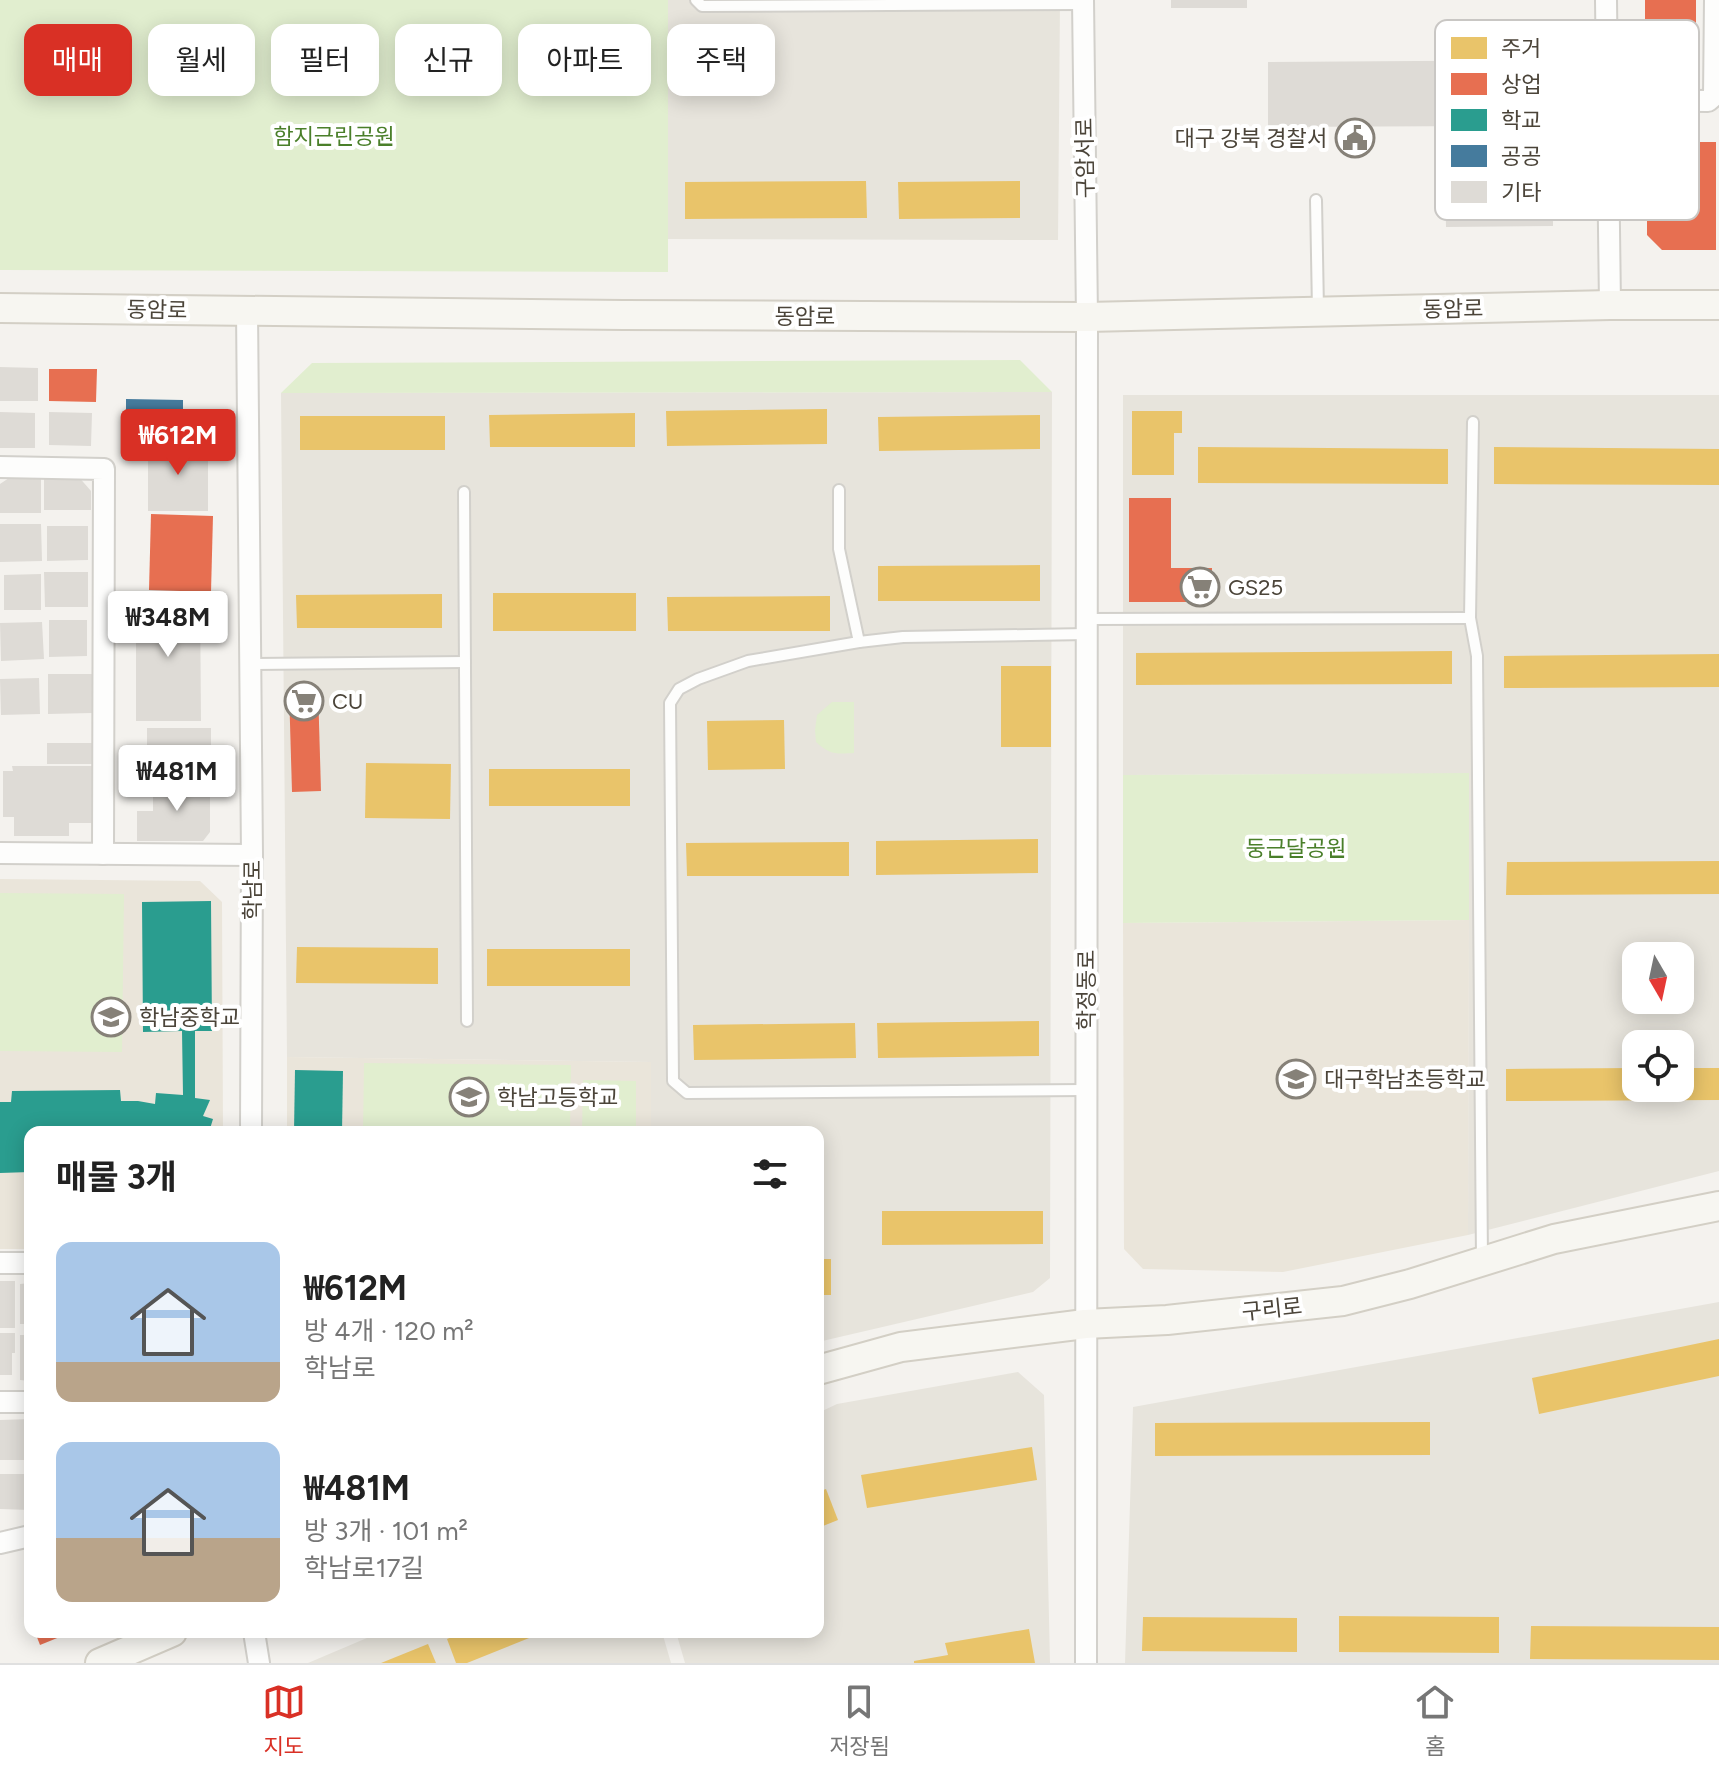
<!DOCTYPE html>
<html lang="ko">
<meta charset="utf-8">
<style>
body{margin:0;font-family:Figtree,"Noto Sans KR",sans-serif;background:#f6f6f6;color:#222;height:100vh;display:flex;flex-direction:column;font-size:30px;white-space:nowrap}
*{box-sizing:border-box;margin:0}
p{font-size:26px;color:#767676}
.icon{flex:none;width:44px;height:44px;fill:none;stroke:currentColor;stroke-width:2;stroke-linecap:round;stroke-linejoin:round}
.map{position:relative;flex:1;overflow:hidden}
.side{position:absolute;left:24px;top:1126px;width:800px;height:512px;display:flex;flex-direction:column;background:#fff;border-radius:16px;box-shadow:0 4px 20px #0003}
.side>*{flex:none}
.guide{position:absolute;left:24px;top:24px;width:800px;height:72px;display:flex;gap:16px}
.needle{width:52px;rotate:171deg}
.controls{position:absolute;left:1622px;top:942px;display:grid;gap:16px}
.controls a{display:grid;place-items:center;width:72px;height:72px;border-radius:16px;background:#fff;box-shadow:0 4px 20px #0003;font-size:40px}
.price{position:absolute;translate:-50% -68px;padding:0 18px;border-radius:8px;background:#fff;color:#222;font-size:26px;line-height:52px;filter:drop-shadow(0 2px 4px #0008)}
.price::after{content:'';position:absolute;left:50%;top:48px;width:24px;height:18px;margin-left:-12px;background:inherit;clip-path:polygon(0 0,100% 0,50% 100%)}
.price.active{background:#d93025;color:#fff}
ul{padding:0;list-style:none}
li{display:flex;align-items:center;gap:24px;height:200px;padding:0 32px}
li span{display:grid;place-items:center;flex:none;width:224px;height:160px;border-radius:16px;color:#555}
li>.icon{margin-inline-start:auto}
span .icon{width:96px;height:96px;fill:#fffc;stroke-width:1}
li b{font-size:34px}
h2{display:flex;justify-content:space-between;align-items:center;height:96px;padding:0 32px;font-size:34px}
.chip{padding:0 28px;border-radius:16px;background:#fff;box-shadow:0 4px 20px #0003;font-size:28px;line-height:72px}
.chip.active{background:#d93025;color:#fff}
.dock{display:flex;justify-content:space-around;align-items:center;height:112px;border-top:2px solid #e0e0e0;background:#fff;font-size:22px;color:#767676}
.dock a{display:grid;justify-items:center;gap:4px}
.dock .active{color:#d93025}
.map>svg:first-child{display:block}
.residential{fill:#e7e4dc;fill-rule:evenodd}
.education{fill:#eae5da}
.green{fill:#e1eecf}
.homes{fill:#e9c46a}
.shops{fill:#e76f51}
.schools{fill:#2a9d8f}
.public{fill:#457b9d}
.building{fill:#dedbd6}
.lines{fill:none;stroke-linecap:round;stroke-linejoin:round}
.lane-casing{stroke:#d2d0cb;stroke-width:14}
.street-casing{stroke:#d2d0cb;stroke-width:24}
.secondary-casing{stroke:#d3cfc5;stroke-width:32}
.lane{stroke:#fdfdfc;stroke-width:10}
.street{stroke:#fdfdfc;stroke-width:20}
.secondary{stroke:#f7f6f1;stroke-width:28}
.labels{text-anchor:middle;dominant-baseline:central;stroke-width:8;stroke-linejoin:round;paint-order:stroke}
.park-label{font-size:22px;fill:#4a7f2a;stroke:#fff}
.poi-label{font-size:22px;fill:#4b4439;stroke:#fff;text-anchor:start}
.street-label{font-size:22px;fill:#4b4439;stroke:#fff}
.key{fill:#fff;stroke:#c9c7c4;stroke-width:2}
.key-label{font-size:22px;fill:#4b4439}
</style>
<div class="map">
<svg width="1719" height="1663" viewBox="0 0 1719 1663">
<rect width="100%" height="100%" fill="#f4f2ee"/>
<g class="residential">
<polygon points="668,0 1060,0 1058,240 667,239"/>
<polygon points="1052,392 1050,1278 1033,1292 818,1342 818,1132 651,1132 650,1062 287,1057 281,393"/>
<path d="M 1123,395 L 1719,395 L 1719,1171 L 1468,1235 L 1469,774 L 1123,775 ZM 1636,956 L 1680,956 L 1680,1000 L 1636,1000 ZM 1636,1044 L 1680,1044 L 1680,1088 L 1636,1088 Z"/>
<polygon points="1719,1302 1719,1663 1125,1663 1133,1407"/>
<polygon points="1018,1372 1044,1395 1050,1663 685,1663 676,1632 818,1632 818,1413 837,1404"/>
<polygon points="381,1632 662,1632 671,1663 308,1663"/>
</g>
<g class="education">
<polygon points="0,879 200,881 222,902 223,1132 30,1132 30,1249 0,1249"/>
<polygon points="1469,920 1468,1235 1283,1272 1143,1269 1124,1249 1123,923"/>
<polygon points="287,1057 651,1062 651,1132 287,1132"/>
</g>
<g class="green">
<polygon points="0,0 668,0 668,272 0,270"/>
<polygon points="1020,360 1052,392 281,393 312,363"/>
<path d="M 832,702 L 854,702 L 854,753 C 836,754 830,755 816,742 L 815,730 L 817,715 Z"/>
<polygon points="1469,773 1469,920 1123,923 1123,775"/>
<polygon points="0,893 124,894 122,1052 0,1051"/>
<polygon points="364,1063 571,1065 570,1132 363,1132"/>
<polygon points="583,1080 636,1081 636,1132 582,1132"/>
</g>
<g class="homes">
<polygon points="866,181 867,218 685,219 685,182"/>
<polygon points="1020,181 1020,218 899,219 898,182"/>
<polygon points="827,409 827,444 667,446 666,411"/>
<polygon points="1132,411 1182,411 1182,433 1174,433 1174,475 1132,475"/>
<polygon points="635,413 635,447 490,447 489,415"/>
<polygon points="1040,415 1040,449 879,451 878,417"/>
<rect x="300" y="416" width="145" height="34"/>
<polygon points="1198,447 1448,449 1448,484 1198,483"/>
<polygon points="1494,447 1719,449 1719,485 1494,484"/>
<polygon points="1040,565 1040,601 878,601 878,566"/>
<rect x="493" y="593" width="143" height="38"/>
<polygon points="442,594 442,628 297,628 296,595"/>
<polygon points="830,596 830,631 668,631 667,597"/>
<polygon points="1452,651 1452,684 1136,685 1136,653"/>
<polygon points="1719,654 1719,687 1504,688 1504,656"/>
<rect x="1001" y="666" width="50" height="81"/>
<polygon points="784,720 785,769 708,770 707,721"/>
<polygon points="366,763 451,764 450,819 365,818"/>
<rect x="489" y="769" width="141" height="37"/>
<polygon points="1038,839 1038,873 876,875 876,841"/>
<polygon points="849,842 849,876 687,876 686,843"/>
<polygon points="1719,861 1719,894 1506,895 1507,862"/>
<polygon points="297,947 438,948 438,984 296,983"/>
<rect x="487" y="949" width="143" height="37"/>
<polygon points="1039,1021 1039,1056 878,1058 877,1023"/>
<polygon points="855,1023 856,1058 694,1060 693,1025"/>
<polygon points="1636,1068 1636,1088 1680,1088 1680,1068 1719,1068 1719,1100 1506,1101 1506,1069"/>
<polygon points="882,1211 1043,1211 1043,1244 882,1245"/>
<rect x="818" y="1259" width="13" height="36"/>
<polygon points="1719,1339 1719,1376 1539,1414 1532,1378"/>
<polygon points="1430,1422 1430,1455 1155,1456 1155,1423"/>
<polygon points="1032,1447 1037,1480 867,1508 861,1475"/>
<polygon points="826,1489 838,1520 818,1528 818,1492"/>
<polygon points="1339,1616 1499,1617 1499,1653 1339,1652"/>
<polygon points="1143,1617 1297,1618 1297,1652 1142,1651"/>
<polygon points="1531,1626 1719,1627 1719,1660 1530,1659"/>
<polygon points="1029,1629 1035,1663 914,1663 914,1661 948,1655 945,1643"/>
<polygon points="464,1632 544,1632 467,1663 456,1663 447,1639"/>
<polygon points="428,1644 436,1663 381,1663"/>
</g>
<g class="shops">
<rect x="1645" y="0" width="51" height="65"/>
<polygon points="1688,142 1716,142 1716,250 1662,250 1647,235 1647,151 1688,151"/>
<polygon points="49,369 97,369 96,402 49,401"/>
<polygon points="1129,498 1171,498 1171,568 1212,568 1212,602 1129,602"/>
<polygon points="151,514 213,516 211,592 149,590"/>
<polygon points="289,689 318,689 321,791 292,792"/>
<polygon points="35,1632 72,1632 40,1645"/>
</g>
<g class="schools">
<polygon points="211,901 212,1031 195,1031 195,1098 210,1100 203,1116 213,1119 209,1132 30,1132 30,1172 0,1173 0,1102 11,1102 12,1091 120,1090 121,1101 138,1101 155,1104 156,1093 183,1095 182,1031 143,1032 142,902"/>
<polygon points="295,1070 343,1071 342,1132 294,1132"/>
</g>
<polygon class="public" points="126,399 183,400 183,435 126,434"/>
<g class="building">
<rect x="1171" y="0" width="76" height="8"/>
<polygon points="1552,60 1553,226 1446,227 1445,182 1485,182 1485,126 1268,127 1268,62"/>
<polygon points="0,367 38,368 38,401 0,401"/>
<polygon points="0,412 35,413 35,448 0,448"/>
<polygon points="49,412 92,413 91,446 49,445"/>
<rect x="148" y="443" width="60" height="68"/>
<polygon points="44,475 77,475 91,491 91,510 44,510"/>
<polygon points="12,476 41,476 41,513 0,513 0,484"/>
<polygon points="0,524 41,524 42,561 0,562"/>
<polygon points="47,526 88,526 88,560 47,561"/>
<polygon points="44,572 88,572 88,607 45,607"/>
<polygon points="41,574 41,610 4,610 4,575"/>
<polygon points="136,597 200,597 201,721 136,721"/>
<polygon points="49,620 87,620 87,656 49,657"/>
<polygon points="42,622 44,659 1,661 0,623"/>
<polygon points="48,674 92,674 92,713 48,714"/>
<polygon points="39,678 40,714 1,715 0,679"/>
<polygon points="147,728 211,728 211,779 135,780 135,770 147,770"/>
<rect x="47" y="743" width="45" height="21"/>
<polygon points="12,766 93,766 94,823 69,823 69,836 14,836 14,817 3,817 3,771 13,771"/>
<polygon points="210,781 210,832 203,841 137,841 137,811 153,811 153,782"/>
<rect x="0" y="1281" width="15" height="47"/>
<polygon points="30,1283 30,1324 20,1324 20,1284"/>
<polygon points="0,1333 15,1333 15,1353 12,1353 12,1375 0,1375"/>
<polygon points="20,1335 30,1335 30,1381 20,1380"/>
<polygon points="30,1419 30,1460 0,1460 0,1420"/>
<polygon points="0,1474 30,1474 30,1510 0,1509"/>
</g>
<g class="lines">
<g class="lane-casing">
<g id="lane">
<polyline points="696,0 702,6 1083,4"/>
<polyline points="1316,200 1318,310"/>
<polyline points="1473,422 1470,618 1477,656 1482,1260"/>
<polyline points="839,490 839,549 859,642"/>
<polyline points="464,492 467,1021"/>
<polyline points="1087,619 1470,618"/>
<polyline points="250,664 465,662"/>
<polyline points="1086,1090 687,1093 673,1081 670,703 679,689 698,679 748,661 859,642 903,637 1087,634"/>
</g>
</g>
<g class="street-casing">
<g id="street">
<polyline points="1083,0 1087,317 1086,1663"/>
<polyline points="1606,0 1610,305"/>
<polyline points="1608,100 1708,101 1714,96 1715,0"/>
<polyline points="247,311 252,855 251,1132"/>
<polyline points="0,467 104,469 103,854"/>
<polyline points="0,853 252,855"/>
<polyline points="0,1263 30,1263"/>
<polyline points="0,1402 30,1402"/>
<polyline points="0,1543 30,1536"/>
<polyline points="254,1632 259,1663"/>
</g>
</g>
<g class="secondary-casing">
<g id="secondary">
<polyline points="0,308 623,315 1087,317 1610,305 1719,305"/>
<polyline points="818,1370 901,1347 1085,1324 1167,1320 1343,1301 1410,1284 1554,1239 1719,1206"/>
<polyline points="100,1663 172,1632"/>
</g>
</g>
<use href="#lane" class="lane"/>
<use href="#street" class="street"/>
<use href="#secondary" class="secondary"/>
</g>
<defs>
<g id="civic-ring" transform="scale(2)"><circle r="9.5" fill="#fff" stroke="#868178" stroke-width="1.5"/><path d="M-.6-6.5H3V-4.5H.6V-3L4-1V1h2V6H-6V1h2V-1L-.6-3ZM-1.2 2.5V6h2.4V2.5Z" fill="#868178"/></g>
<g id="supermarket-ring" transform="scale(2)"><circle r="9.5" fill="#fff" stroke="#868178" stroke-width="1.5"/><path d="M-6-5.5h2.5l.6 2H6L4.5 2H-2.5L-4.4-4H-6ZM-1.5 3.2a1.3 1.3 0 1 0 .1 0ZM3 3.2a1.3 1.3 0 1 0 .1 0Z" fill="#868178"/></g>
<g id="school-ring" transform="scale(2)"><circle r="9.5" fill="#fff" stroke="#868178" stroke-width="1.5"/><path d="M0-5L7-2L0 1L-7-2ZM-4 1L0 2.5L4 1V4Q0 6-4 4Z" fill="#868178"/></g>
</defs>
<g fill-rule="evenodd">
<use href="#civic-ring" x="1355" y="138"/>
<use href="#supermarket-ring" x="1200" y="587"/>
<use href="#supermarket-ring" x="304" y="701"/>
<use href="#school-ring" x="111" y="1017"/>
<use href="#school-ring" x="1296" y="1079"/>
<use href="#school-ring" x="469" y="1097"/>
</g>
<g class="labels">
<g class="park-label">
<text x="334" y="136">함지근린공원</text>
<text x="1296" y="848">둥근달공원</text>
</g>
<g class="poi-label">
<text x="1327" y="138" text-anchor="end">대구 강북 경찰서</text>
<text x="1228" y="587">GS25</text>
<text x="332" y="701">CU</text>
<text x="139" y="1017">학남중학교</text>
<text x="1324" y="1079">대구학남초등학교</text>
<text x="497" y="1097">학남고등학교</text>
</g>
<g class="street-label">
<text transform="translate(1085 158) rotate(-91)">구암서로</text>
<text transform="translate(1453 309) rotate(-1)">동암로</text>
<text transform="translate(157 310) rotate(1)">동암로</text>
<text x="805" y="316">동암로</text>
<text transform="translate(252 890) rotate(-90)">학남로</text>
<text transform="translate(1086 990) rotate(-90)">학정동로</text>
<text transform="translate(1272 1309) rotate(-6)">구리로</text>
</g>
</g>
<rect x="1435" y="20" width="264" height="200" rx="12" class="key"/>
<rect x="1451" y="37" width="36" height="22" fill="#e9c46a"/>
<rect x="1451" y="73" width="36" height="22" fill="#e76f51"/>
<rect x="1451" y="109" width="36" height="22" fill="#2a9d8f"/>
<rect x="1451" y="145" width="36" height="22" fill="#457b9d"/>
<rect x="1451" y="181" width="36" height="22" fill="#dedbd6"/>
<g class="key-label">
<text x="1501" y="56">주거</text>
<text x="1501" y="92">상업</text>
<text x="1501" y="128">학교</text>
<text x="1501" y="164">공공</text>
<text x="1501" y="200">기타</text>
</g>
</svg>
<div class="controls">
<a><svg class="needle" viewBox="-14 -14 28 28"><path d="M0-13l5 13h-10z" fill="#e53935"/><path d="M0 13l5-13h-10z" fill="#767676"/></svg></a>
<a><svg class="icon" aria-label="locate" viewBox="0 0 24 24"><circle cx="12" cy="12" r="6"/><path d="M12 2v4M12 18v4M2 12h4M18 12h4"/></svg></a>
</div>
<b class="price active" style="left:178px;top:477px">₩612M</b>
<b class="price" style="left:168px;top:659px">₩348M</b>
<b class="price" style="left:177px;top:813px">₩481M</b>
<div class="guide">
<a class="chip active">매매</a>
<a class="chip">월세</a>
<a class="chip">필터</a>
<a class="chip">신규</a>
<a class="chip">아파트</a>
<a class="chip">주택</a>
</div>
<section class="side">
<h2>매물 3개<svg class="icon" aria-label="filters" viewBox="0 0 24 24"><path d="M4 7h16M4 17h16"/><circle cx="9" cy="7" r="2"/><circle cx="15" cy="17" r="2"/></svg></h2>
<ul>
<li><span style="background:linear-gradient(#a9c7e8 75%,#b9a48a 0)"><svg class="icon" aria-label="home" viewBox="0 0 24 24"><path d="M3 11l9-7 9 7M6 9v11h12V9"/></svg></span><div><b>₩612M</b><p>방 4개 · 120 m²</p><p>학남로</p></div></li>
<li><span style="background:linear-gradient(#a9c7e8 60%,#b9a48a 0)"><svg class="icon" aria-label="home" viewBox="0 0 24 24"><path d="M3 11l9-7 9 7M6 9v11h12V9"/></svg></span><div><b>₩481M</b><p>방 3개 · 101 m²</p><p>학남로17길</p></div></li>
</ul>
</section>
</div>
<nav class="dock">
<a class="active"><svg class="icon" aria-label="map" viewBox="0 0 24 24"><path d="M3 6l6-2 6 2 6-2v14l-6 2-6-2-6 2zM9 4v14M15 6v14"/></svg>지도</a>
<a><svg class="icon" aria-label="saved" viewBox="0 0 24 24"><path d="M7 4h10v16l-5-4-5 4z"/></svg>저장됨</a>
<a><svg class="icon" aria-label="home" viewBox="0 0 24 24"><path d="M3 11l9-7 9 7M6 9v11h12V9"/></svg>홈</a>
</nav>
